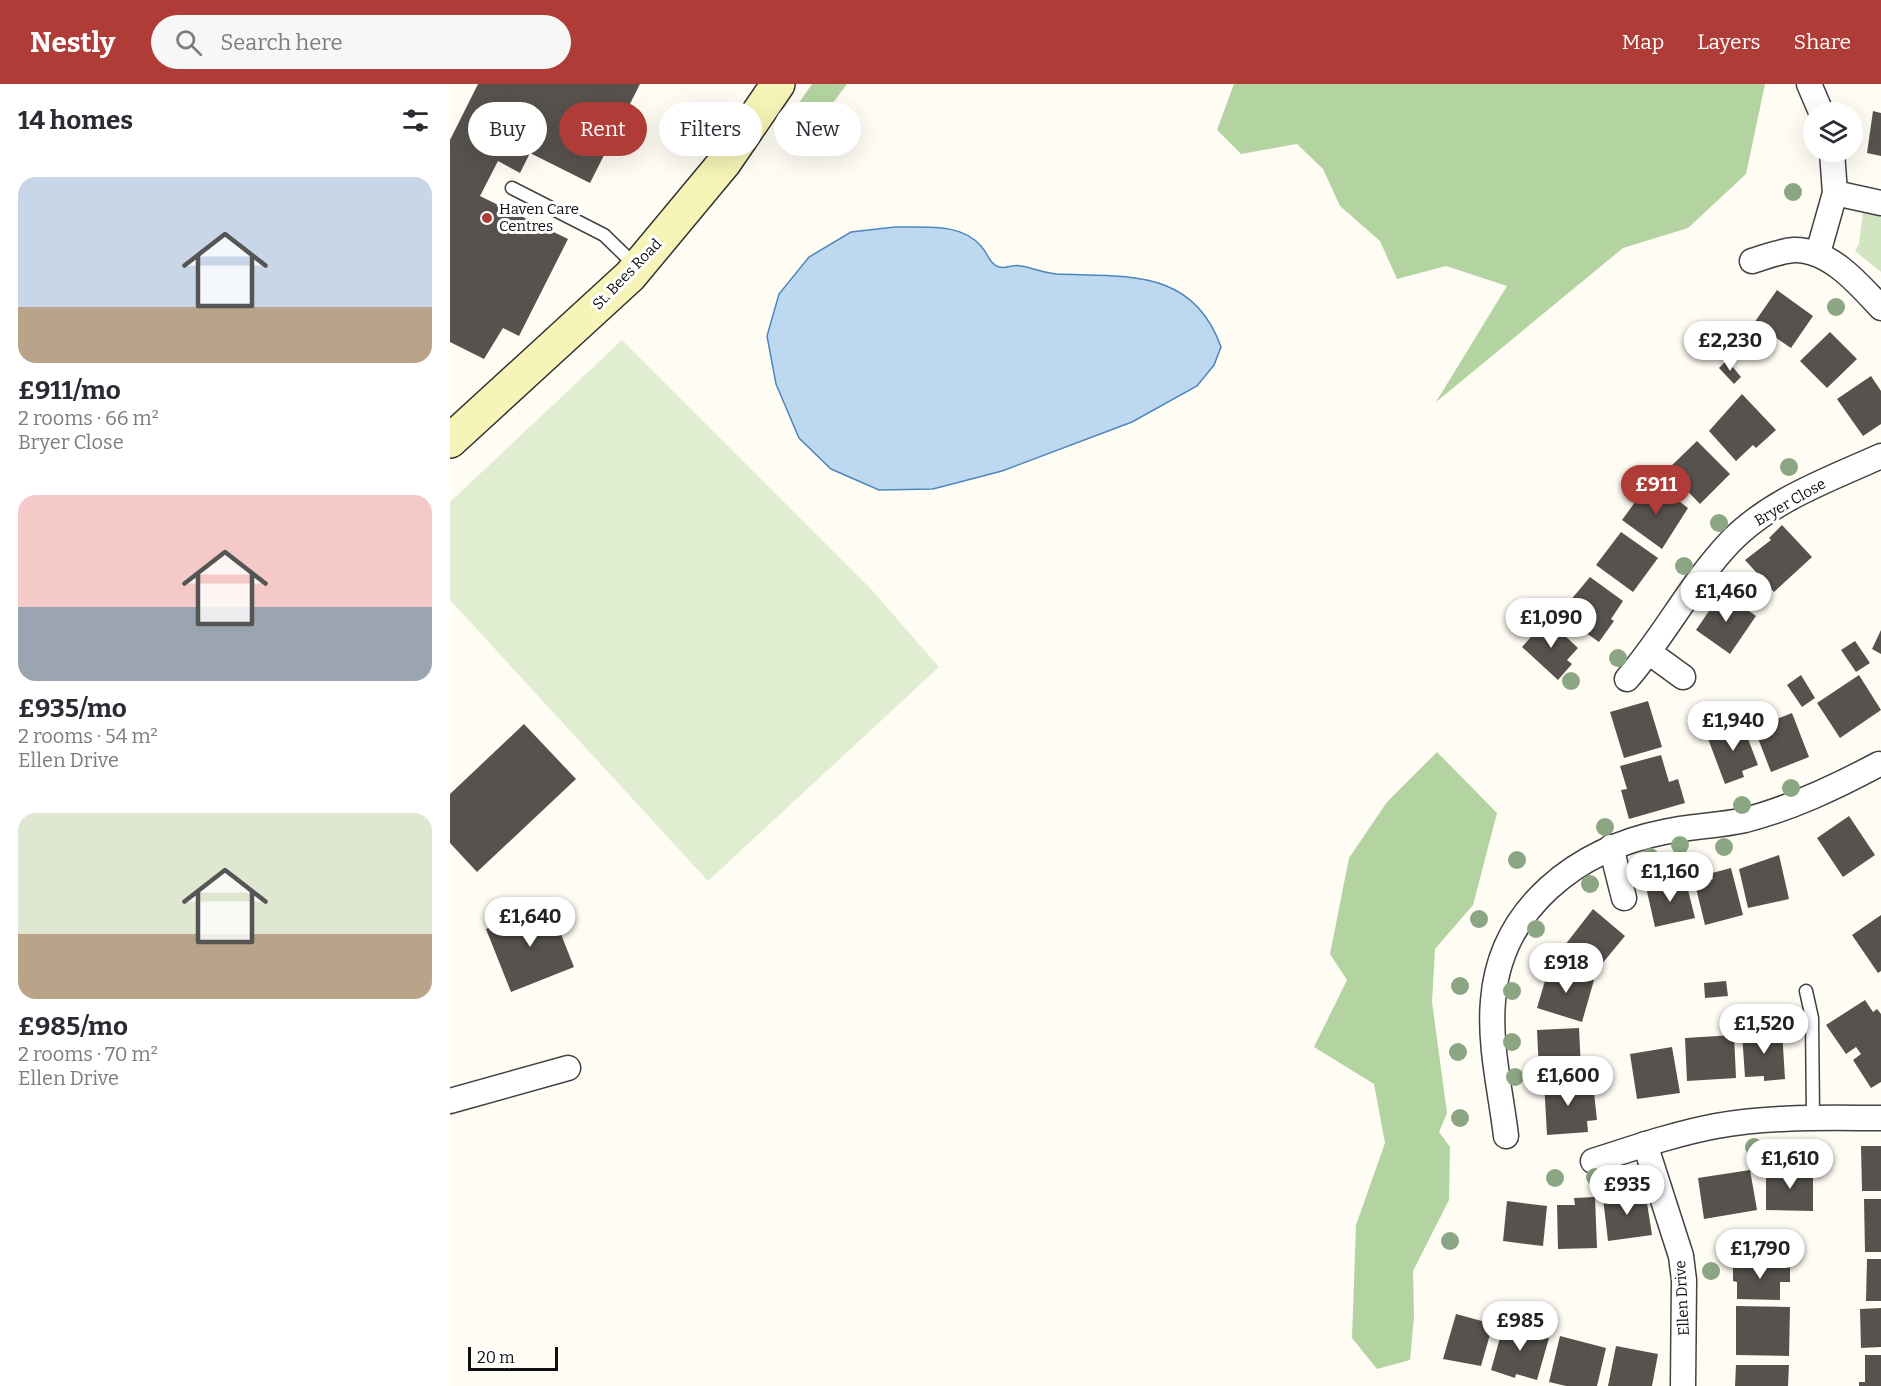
<!DOCTYPE html>
<meta charset="utf-8">
<style>
body{margin:0;font-family:Bitter,serif;background:#f7f7f7;color:#2b2b33;height:100vh;display:flex;flex-direction:column;font-size:22px;white-space:nowrap}
*{box-sizing:border-box;margin:0}
p{font-size:20px;color:#7c7c81}
.icon{flex:none;width:33px;height:33px;fill:none;stroke:currentColor;stroke-width:2;stroke-linecap:round;stroke-linejoin:round}
.map{position:relative;flex:1;overflow:hidden}
.side{display:flex;flex-direction:column;background:#fff;width:450px}
.side>*{flex:none}
.guide{position:absolute;left:18px;top:18px;width:570px;height:54px;display:flex;gap:12px}
.buttons{position:absolute;left:1353px;top:18px;display:grid;gap:12px}
.buttons a{display:grid;place-items:center;width:60px;height:60px;border-radius:50%;background:#fff;box-shadow:0 6px 24px #0002;font-size:30px}
.scale{position:absolute;left:18px;bottom:15px;width:90px;box-sizing:border-box;padding-left:6px;border:3px solid #0f0f0f;border-top:0;font-size:16px;line-height:21px;white-space:nowrap;color:#0f0f0f;-webkit-text-stroke:4px #fff;paint-order:stroke}
.price{position:absolute;translate:-50% -51px;padding:0 14px;border-radius:21px;background:#fff;color:#222;font-size:20px;line-height:39px;filter:drop-shadow(0 2px 3px #0008)}
.price::after{content:'';position:absolute;left:50%;top:36px;width:18px;height:14px;margin-left:-9px;background:inherit;clip-path:polygon(0 0,100% 0,50% 100%)}
.price.current{background:#b03c37;color:#fff}
ul{padding:0;list-style:none}
li{display:grid;align-content:center;gap:12px;height:318px;padding:0 18px}
li span{display:grid;place-items:center;height:186px;border-radius:18px;color:#555}
li>.icon{margin-inline-start:auto}
span .icon{width:108px;height:108px;fill:#fffc;stroke-width:1}
li b{font-size:26px}
h2{display:flex;justify-content:space-between;align-items:center;height:72px;padding:0 18px;font-size:26px}
.pill{padding:0 21px;border-radius:27px;background:#fff;box-shadow:0 6px 24px #0002;font-size:21px;line-height:54px}
.pill.current{background:#b03c37;color:#fff}
header{display:flex;align-items:center;gap:36px;box-sizing:border-box;height:84px;padding:0 30px;background:#b03c37;color:#fff}
header strong{font-size:28px}
nav{display:flex;gap:33px;margin-inline-start:auto;font-size:21px}
.search{width:420px;height:54px;background:#f7f7f7;display:flex;align-items:center;gap:15px;box-sizing:border-box;padding:0 21px;border-radius:33px;color:#7c7c81;font-size:22px}
main{display:flex;flex:1;min-height:0}
.map>svg:first-child{display:block}
.green{fill:#d0e5c0}
.forest{fill:#b3d4a1}
.pitch{fill:#e1edd1}
.water{fill:#bdd8ef;stroke:#4d87be;stroke-width:1.5}
.building{fill:#57524d}
.lines{fill:none;stroke-linecap:round;stroke-linejoin:round}
.lane-casing{stroke:#424242;stroke-width:15}
.street-casing{stroke:#424242;stroke-width:27}
.secondary-casing{stroke:#313131;stroke-width:36}
.lane{stroke:#fff;stroke-width:12}
.street{stroke:#fff;stroke-width:24}
.secondary{stroke:#f6f4b6;stroke-width:33}
.tree{fill:#8ca683}
.poi-dot{fill:#b03c37;stroke:#fff;stroke-width:2}
.labels{text-anchor:middle;dominant-baseline:central;stroke-width:6;stroke-linejoin:round;paint-order:stroke}
.poi-label{font-size:15px;fill:#0f0f0f;stroke:#fff;text-anchor:start}
.street-label{font-size:15px;fill:#0f0f0f;stroke:#fff}
</style>
<header>
<strong>Nestly</strong>
<div class="search"><svg class="icon" aria-label="search" viewBox="0 0 24 24"><circle cx="10" cy="10" r="6"/><path d="M15 15l6 6"/></svg>Search here</div>
<nav><a>Map</a><a>Layers</a><a>Share</a></nav>
</header>
<main>
<section class="side">
<h2>14 homes<svg class="icon" aria-label="filters" viewBox="0 0 24 24"><path d="M4 7h16M4 17h16"/><circle cx="9" cy="7" r="2"/><circle cx="15" cy="17" r="2"/></svg></h2>
<ul>
<li><span style="background:linear-gradient(#c9d6e8 70%,#b9a48a 0)"><svg class="icon" aria-label="home" viewBox="0 0 24 24"><path d="M3 11l9-7 9 7M6 9v11h12V9"/></svg></span><div><b>£911/mo</b><p>2 rooms · 66 m²</p><p>Bryer Close</p></div></li>
<li><span style="background:linear-gradient(#f6c9c9 60%,#9aa5b1 0)"><svg class="icon" aria-label="home" viewBox="0 0 24 24"><path d="M3 11l9-7 9 7M6 9v11h12V9"/></svg></span><div><b>£935/mo</b><p>2 rooms · 54 m²</p><p>Ellen Drive</p></div></li>
<li><span style="background:linear-gradient(#dfe7d0 65%,#b9a48a 0)"><svg class="icon" aria-label="home" viewBox="0 0 24 24"><path d="M3 11l9-7 9 7M6 9v11h12V9"/></svg></span><div><b>£985/mo</b><p>2 rooms · 70 m²</p><p>Ellen Drive</p></div></li>
</ul>
</section>
<div class="map">
<svg width="1431" height="1302" viewBox="0 0 1431 1302">
<rect width="100%" height="100%" fill="#fefcf3"/>
<polygon class="green" points="1413,128 1431,130 1431,188 1405,167 1409,160"/>
<g class="forest">
<polygon points="362,0 397,0 368,39 339,33"/>
<polygon points="784,0 1315,0 1296,90 1238,144 1173,164 986,318 1057,202 996,182 947,195 930,157 890,122 873,85 847,60 791,70 767,46"/>
<polygon points="987,668 1047,729 1023,821 985,865 982,918 997,1029 989,1048 1000,1063 999,1116 963,1187 964,1232 960,1276 927,1285 902,1254 906,1141 935,1059 924,1000 864,963 897,896 880,870 899,774 937,718"/>
</g>
<polygon class="pitch" points="172,256 421,505 489,583 258,797 0,516 0,418"/>
<path class="water" d="M 445,143 C 475,144 510,138 531,162 C 537,168 540,181 549,183 C 555,185 564,180 571,182 C 583,184 595,189 607,190 C 677,193 743,184 771,263 L 764,281 L 747,302 L 682,338 L 552,387 L 483,405 L 429,406 L 381,385 L 349,354 L 326,300 L 317,252 L 329,210 L 359,173 L 401,148 Z"/>
<g class="building">
<polygon points="28,0 190,0 140,99 80,69 70,89 48,77 30,112 118,155 69,252 53,244 34,275 0,258 0,56"/>
<polygon points="1423,27 1431,29 1431,72 1417,69"/>
<polygon points="1327,206 1363,232 1341,264 1304,239"/>
<polygon points="1380,248 1407,275 1377,304 1350,277"/>
<polygon points="1277,276 1291,293 1284,300 1269,284"/>
<polygon points="1421,292 1431,307 1431,340 1413,352 1387,315"/>
<polygon points="1292,310 1326,346 1306,364 1303,361 1286,377 1259,347"/>
<polygon points="1247,357 1280,390 1250,420 1217,386"/>
<polygon points="1205,399 1238,424 1212,465 1172,436 1188,414 1192,417"/>
<polygon points="1332,441 1362,473 1324,508 1295,476 1321,456 1319,454"/>
<polygon points="1171,448 1208,474 1183,508 1146,481"/>
<polygon points="1140,493 1173,517 1161,535 1164,537 1149,558 1109,530"/>
<polygon points="1272,508 1306,532 1280,570 1246,546"/>
<polygon points="1097,535 1128,564 1117,576 1122,580 1108,596 1072,563"/>
<polygon points="1431,546 1431,570 1422,565"/>
<polygon points="1405,557 1420,579 1406,588 1391,566"/>
<polygon points="1351,591 1365,614 1352,623 1337,601"/>
<polygon points="1409,591 1431,626 1390,654 1367,619"/>
<polygon points="1198,617 1212,663 1174,674 1160,628"/>
<polygon points="1342,629 1359,673 1321,688 1304,644"/>
<polygon points="1292,639 1308,681 1292,687 1294,693 1275,700 1257,652"/>
<polygon points="74,640 126,695 27,788 0,759 0,710"/>
<polygon points="1211,671 1219,698 1228,695 1235,719 1179,735 1171,706 1177,705 1170,682"/>
<polygon points="1399,732 1425,771 1393,793 1367,754"/>
<polygon points="1329,771 1339,815 1298,824 1289,785"/>
<polygon points="1281,784 1293,831 1255,841 1245,800 1263,795 1262,789"/>
<polygon points="1235,794 1245,834 1205,843 1196,803"/>
<polygon points="99,820 124,883 61,908 36,845"/>
<polygon points="1143,825 1175,852 1146,887 1115,861"/>
<polygon points="1431,831 1431,887 1428,889 1402,851"/>
<polygon points="1099,883 1144,896 1132,938 1087,924"/>
<polygon points="1276,897 1278,912 1255,914 1254,899"/>
<polygon points="1415,916 1423,928 1427,925 1431,930 1431,998 1421,1004 1403,976 1411,970 1406,963 1396,970 1376,941"/>
<polygon points="1129,944 1131,986 1089,988 1087,946"/>
<polygon points="1332,946 1335,995 1314,997 1314,992 1295,993 1292,949"/>
<polygon points="1284,951 1286,994 1237,997 1235,954"/>
<polygon points="1222,963 1230,1009 1187,1015 1180,970"/>
<polygon points="1134,995 1135,1009 1144,1009 1147,1036 1137,1037 1138,1048 1097,1051 1094,997"/>
<polygon points="1411,1062 1431,1062 1431,1107 1412,1107"/>
<polygon points="1300,1086 1307,1126 1254,1135 1248,1094"/>
<polygon points="1316,1086 1363,1086 1363,1127 1316,1126"/>
<polygon points="1195,1106 1202,1151 1158,1157 1153,1114"/>
<polygon points="1145,1113 1147,1164 1108,1165 1107,1121 1125,1121 1124,1114"/>
<polygon points="1414,1115 1431,1115 1431,1168 1415,1168"/>
<polygon points="1057,1117 1097,1122 1093,1162 1053,1157"/>
<polygon points="1417,1175 1431,1175 1431,1217 1416,1217"/>
<polygon points="1283,1178 1340,1179 1340,1198 1330,1198 1330,1216 1287,1215 1287,1198 1283,1197"/>
<polygon points="1286,1222 1340,1223 1339,1272 1286,1271"/>
<polygon points="1431,1224 1431,1263 1411,1264 1410,1225"/>
<polygon points="1006,1230 1043,1240 1031,1282 993,1275"/>
<polygon points="1055,1236 1080,1243 1079,1248 1099,1254 1087,1296 1066,1290 1065,1294 1041,1286"/>
<polygon points="1110,1252 1156,1264 1147,1302 1116,1302 1099,1298"/>
<polygon points="1166,1262 1208,1270 1202,1302 1158,1302"/>
<polygon points="1415,1271 1431,1271 1431,1302 1409,1302 1409,1298 1415,1298"/>
<polygon points="1286,1281 1339,1281 1338,1302 1285,1302"/>
</g>
<g class="lines">
<g class="lane-casing">
<g id="lane">
<polyline points="62,104 154,151 187,183"/>
<polyline points="1356,907 1362,934 1363,1034"/>
</g>
</g>
<g class="street-casing">
<g id="street">
<polyline points="1359,0 1371,28"/>
<polyline points="1385,109 1431,119"/>
<polyline points="1368,169 1385,109 1382,68"/>
<path d="M 1302,177 C 1315,173 1330,167 1344,166 C 1379,165 1409,200 1431,224"/>
<polyline points="1200,569 1233,593"/>
<path d="M 1177,595 C 1215,551 1241,499 1281,457 C 1321,416 1380,395 1431,372"/>
<polyline points="1161,763 1174,814"/>
<polyline points="0,1017 118,984"/>
<path d="M 1056,1052 C 1051,1009 1039,961 1043,917 C 1050,824 1128,765 1214,748 C 1241,742 1268,742 1295,736 C 1342,724 1386,703 1429,680"/>
<polyline points="1195,1060 1231,1172 1234,1196 1233,1302"/>
<path d="M 1143,1077 C 1184,1064 1224,1050 1266,1042 C 1320,1032 1376,1034 1431,1034"/>
</g>
</g>
<g class="secondary-casing">
<polyline id="secondary" points="0,357 180,192 274,79 328,0"/>
</g>
<use href="#lane" class="lane"/>
<use href="#street" class="street"/>
<use href="#secondary" class="secondary"/>
</g>
<g class="tree">
<circle cx="1343" cy="108" r="9"/>
<circle cx="1386" cy="223" r="9"/>
<circle cx="1339" cy="383" r="9"/>
<circle cx="1269" cy="439" r="9"/>
<circle cx="1234" cy="482" r="9"/>
<circle cx="1168" cy="574" r="9"/>
<circle cx="1121" cy="597" r="9"/>
<circle cx="1341" cy="704" r="9"/>
<circle cx="1292" cy="721" r="9"/>
<circle cx="1155" cy="743" r="9"/>
<circle cx="1230" cy="761" r="9"/>
<circle cx="1274" cy="763" r="9"/>
<circle cx="1200" cy="773" r="9"/>
<circle cx="1067" cy="776" r="9"/>
<circle cx="1140" cy="800" r="9"/>
<circle cx="1029" cy="835" r="9"/>
<circle cx="1086" cy="845" r="9"/>
<circle cx="1010" cy="902" r="9"/>
<circle cx="1062" cy="907" r="9"/>
<circle cx="1062" cy="958" r="9"/>
<circle cx="1008" cy="968" r="9"/>
<circle cx="1065" cy="993" r="9"/>
<circle cx="1010" cy="1034" r="9"/>
<circle cx="1304" cy="1063" r="9"/>
<circle cx="1145" cy="1093" r="9"/>
<circle cx="1105" cy="1094" r="9"/>
<circle cx="1000" cy="1157" r="9"/>
<circle cx="1261" cy="1187" r="9"/>
</g>
<circle class="poi-dot" cx="37" cy="134" r="6"/>
<g class="labels">
<g class="poi-label">
<text x="49" y="125">Haven Care<tspan x="49" dy="17">Centres</tspan></text>
</g>
<g class="street-label">
<text transform="translate(177 190) rotate(-46)">St. Bees Road</text>
<text transform="translate(1340 418) rotate(-30)">Bryer Close</text>
<text transform="translate(1232 1214) rotate(-93)">Ellen Drive</text>
</g>
</g>
</svg>
<div class="buttons">
<a><svg class="icon" aria-label="layers" viewBox="0 0 24 24"><path d="M12 4l9 5-9 5-9-5zM3 14l9 5 9-5"/></svg></a>
</div>
<div class="scale">20 m</div>
<b class="price" style="left:1280px;top:288px">£2,230</b>
<b class="price current" style="left:1206px;top:432px">£911</b>
<b class="price" style="left:1276px;top:539px">£1,460</b>
<b class="price" style="left:1101px;top:565px">£1,090</b>
<b class="price" style="left:1283px;top:668px">£1,940</b>
<b class="price" style="left:1220px;top:819px">£1,160</b>
<b class="price" style="left:80px;top:864px">£1,640</b>
<b class="price" style="left:1116px;top:910px">£918</b>
<b class="price" style="left:1314px;top:971px">£1,520</b>
<b class="price" style="left:1118px;top:1023px">£1,600</b>
<b class="price" style="left:1340px;top:1106px">£1,610</b>
<b class="price" style="left:1177px;top:1132px">£935</b>
<b class="price" style="left:1310px;top:1196px">£1,790</b>
<b class="price" style="left:1070px;top:1268px">£985</b>
<div class="guide">
<a class="pill">Buy</a>
<a class="pill current">Rent</a>
<a class="pill">Filters</a>
<a class="pill">New</a>
</div>
</div>
</main>
